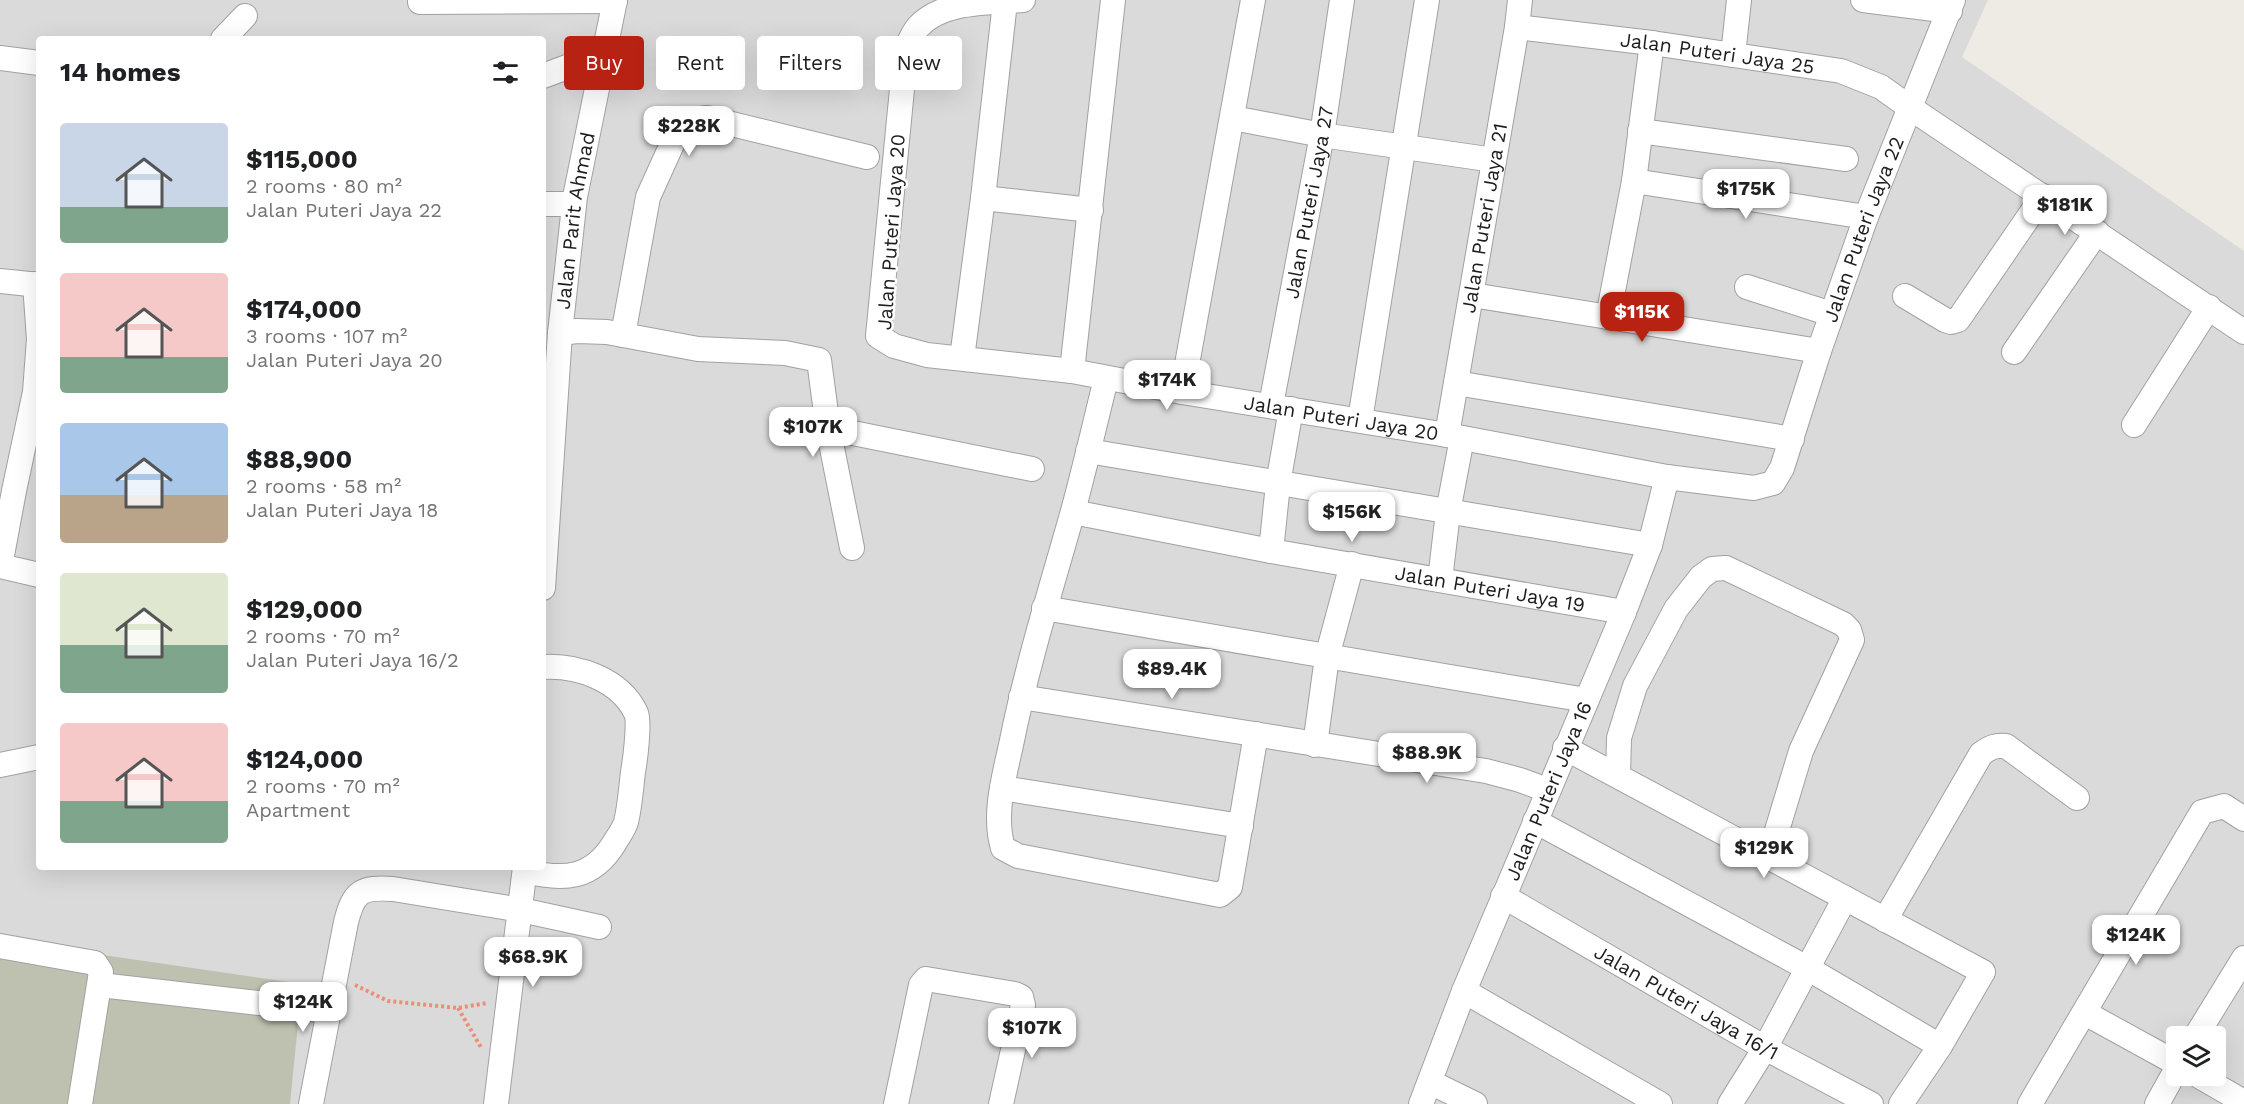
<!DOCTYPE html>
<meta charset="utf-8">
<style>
body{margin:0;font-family:"Work Sans",sans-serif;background:#f6f6f6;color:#202124;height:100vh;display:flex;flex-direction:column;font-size:22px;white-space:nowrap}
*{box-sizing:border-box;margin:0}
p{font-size:20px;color:#757577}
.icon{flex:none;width:33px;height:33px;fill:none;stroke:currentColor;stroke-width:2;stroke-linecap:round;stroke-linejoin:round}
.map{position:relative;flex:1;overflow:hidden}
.panel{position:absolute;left:36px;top:36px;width:510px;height:834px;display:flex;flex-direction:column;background:#fff;border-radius:6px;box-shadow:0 6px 24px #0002}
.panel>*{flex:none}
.top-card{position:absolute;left:564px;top:36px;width:570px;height:54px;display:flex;gap:12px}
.buttons{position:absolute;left:2166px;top:1026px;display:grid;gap:12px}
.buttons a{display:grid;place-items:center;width:60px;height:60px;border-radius:6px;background:#fff;box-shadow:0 6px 24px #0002;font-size:30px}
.price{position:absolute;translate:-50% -51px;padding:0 14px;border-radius:12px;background:#fff;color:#222;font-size:20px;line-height:39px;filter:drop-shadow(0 2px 3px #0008)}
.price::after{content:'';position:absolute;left:50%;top:36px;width:18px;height:14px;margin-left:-9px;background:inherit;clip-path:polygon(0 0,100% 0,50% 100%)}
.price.current{background:#b82212;color:#fff}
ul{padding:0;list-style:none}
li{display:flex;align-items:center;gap:18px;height:150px;padding:0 24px}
li span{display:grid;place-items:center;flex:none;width:168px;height:120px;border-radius:6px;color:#555}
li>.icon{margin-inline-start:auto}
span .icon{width:72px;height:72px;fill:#fffc;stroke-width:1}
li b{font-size:26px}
h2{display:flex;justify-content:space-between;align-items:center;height:72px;padding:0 24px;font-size:26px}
.pill{padding:0 21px;border-radius:6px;background:#fff;box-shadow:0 6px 24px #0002;font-size:21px;line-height:54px}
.pill.current{background:#b82212;color:#fff}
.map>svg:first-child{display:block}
.residential{fill:#dbdada;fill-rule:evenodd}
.construction{fill:#bfc1b0}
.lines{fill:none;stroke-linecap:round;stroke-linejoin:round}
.minor-casing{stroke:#a1a1a1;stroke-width:26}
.path{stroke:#ed8d76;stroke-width:4;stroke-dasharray:3 3;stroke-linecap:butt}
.minor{stroke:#fff;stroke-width:24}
.labels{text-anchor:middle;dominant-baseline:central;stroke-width:5;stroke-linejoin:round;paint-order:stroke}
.street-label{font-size:20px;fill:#1d1d1d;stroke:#fff}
</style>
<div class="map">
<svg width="2244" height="1104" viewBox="0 0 2244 1104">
<rect width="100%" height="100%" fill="#edebe4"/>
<path class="residential" d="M 0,0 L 1988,0 L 1962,57 L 2244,251 L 2244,1104 L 0,1104 ZM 39,39 L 543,39 L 543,867 L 39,867 ZM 2176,1036 L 2216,1036 L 2216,1076 L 2176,1076 Z"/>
<polygon class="construction" points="0,940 302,984 290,1104 0,1104"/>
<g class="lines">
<g class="minor-casing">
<g id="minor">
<path id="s1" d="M 1023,0 C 990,3 943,0 918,27 C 913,33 910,41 906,48 L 878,336 L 894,346 L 927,355 L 1072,371 L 1182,392 L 1447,435 L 1667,477 L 1754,488 L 1773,483 L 1782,468 L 1819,351 L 1866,217 L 1953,0"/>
<polyline points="1863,0 1950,11"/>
<polyline points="420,2 615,1"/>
<path id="s2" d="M 1517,27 L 1652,43 L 1841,71 L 1881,87 L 1909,107 L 2244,332"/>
<polyline points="223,39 245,16"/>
<polyline points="1733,55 1739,0"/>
<polyline points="0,58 39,63"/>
<polyline points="543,76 567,67 602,63"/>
<polyline points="1233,118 1322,135 1494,160"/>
<polyline points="1640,131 1846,159"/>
<polyline points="1634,181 1866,217"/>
<polyline points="983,198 1091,210"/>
<polyline points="543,204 574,204"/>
<polyline points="0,281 39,285"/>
<polyline points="1747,287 1831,314"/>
<polyline points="1472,295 1819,351"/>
<polyline points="1905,296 1945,320 1951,322 1958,320 2043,196"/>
<polyline points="1608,317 1634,181 1652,43"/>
<polyline points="560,333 577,331 607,332 698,349 785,353 819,360 828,428 852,548"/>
<polyline points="623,335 648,197 678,131 685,121 707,118 867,157"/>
<polyline points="2014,352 2097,232"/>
<polyline points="962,358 983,198 1005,2"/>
<polyline points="1072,371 1113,0"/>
<path d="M 1106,379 C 1095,423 1085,467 1073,511 C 1051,589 1027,665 1011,745 C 1004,777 993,815 1003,848 L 1018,856 L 1220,895 L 1230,887 L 1256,734"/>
<polyline points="1456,383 1792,439"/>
<polyline points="1182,392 1253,0"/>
<path id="s3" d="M 1271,405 L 1322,135 L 1342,0"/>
<polyline points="1360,420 1427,0"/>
<polyline points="2134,425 2209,307"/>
<polyline points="828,428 1032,469"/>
<path id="s4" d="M 1447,435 L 1517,27 L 1520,0"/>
<polyline points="1088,451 1650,545"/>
<path id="s5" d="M 1073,512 L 1271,551 L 1624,612"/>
<polyline points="1271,551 1278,484 1291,409"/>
<polyline points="0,566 14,491 35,392 39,339 35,284"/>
<polyline points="0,566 39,575"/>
<polyline points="1440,580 1448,512 1462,438"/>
<path id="s6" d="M 543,588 L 560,333 L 575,197 L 615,0"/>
<polyline points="1044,608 1586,700"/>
<polyline points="1021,697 1486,771 1520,780 1547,790"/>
<polyline points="1315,745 1327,657 1352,564"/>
<polyline points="1565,748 1983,972 1940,1046 1901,1104"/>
<polyline points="0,765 39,757"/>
<polyline points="1618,775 1619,738 1635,686 1676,609 1701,577 1712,569 1726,568 1843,624 1849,630 1852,640 1801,751 1769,857"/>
<polyline points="1002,788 1241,826"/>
<polyline points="1535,821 1807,968 1940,1046"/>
<path d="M 525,871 C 564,881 593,879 615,842 C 619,835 624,829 626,822 C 630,806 631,788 633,772 C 635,761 640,722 636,713 C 620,679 577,665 543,667"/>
<path id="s7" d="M 1503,896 L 1765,1048 L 1871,1104"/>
<path d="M 1885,920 L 1981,754 C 1990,747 1996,745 2006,746 L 2077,798"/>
<polyline points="0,946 95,963 101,972 80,1104"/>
<polyline points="100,985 329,1011"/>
<polyline points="1464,991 1660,1104"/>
<polyline points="2085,1013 2176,1063"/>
<polyline points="2196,1036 2244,958"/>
<polyline points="2199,1076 2244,1102"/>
<polyline points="1430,1082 1475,1104"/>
<path d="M 311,1104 L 346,922 C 354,891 361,887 393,889 L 521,910 L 599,927"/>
<polyline points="496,1104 525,867"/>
<polyline points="896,1104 921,985 926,979 1015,994 1021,997 1023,1005 1001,1104"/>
<path id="s8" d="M 1421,1104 L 1464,991 L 1624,612 L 1650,545 L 1667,477"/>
<polyline points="1730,1104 1765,1048 1845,898"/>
<polyline points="2030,1104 2202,812 2224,806 2244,819"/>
<polyline points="2157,1104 2176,1070"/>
</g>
</g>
<g class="path">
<polyline points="355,985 388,1001 458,1008 487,1003"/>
<polyline points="458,1008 482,1049"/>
</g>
<use href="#minor" class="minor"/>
</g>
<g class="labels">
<g class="street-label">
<text stroke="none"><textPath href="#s2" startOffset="202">Jalan Puteri Jaya 25</textPath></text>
<text stroke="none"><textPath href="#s3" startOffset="206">Jalan Puteri Jaya 27</textPath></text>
<text stroke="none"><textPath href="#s4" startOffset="220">Jalan Puteri Jaya 21</textPath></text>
<text stroke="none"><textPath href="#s6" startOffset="369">Jalan Parit Ahmad</textPath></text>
<text stroke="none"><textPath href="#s1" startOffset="1605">Jalan Puteri Jaya 22</textPath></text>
<text transform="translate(891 232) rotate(-86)">Jalan Puteri Jaya 20</text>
<text stroke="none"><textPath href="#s1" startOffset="897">Jalan Puteri Jaya 20</textPath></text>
<text stroke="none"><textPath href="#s5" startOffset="424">Jalan Puteri Jaya 19</textPath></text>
<text stroke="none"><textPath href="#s8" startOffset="338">Jalan Puteri Jaya 16</textPath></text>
<text stroke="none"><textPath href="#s7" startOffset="212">Jalan Puteri Jaya 16/1</textPath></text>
</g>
</g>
</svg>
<div class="buttons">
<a><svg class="icon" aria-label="layers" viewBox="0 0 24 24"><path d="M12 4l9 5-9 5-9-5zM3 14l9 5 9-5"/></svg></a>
</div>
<b class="price" style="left:689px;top:157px">$228K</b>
<b class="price" style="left:1746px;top:220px">$175K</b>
<b class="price" style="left:2065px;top:236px">$181K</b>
<b class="price current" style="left:1642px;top:343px">$115K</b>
<b class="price" style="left:1167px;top:411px">$174K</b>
<b class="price" style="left:813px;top:458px">$107K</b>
<b class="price" style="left:1352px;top:543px">$156K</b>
<b class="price" style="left:1172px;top:700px">$89.4K</b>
<b class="price" style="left:1427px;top:784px">$88.9K</b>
<b class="price" style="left:1764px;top:879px">$129K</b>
<b class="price" style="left:2136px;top:966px">$124K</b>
<b class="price" style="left:533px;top:988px">$68.9K</b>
<b class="price" style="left:303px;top:1033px">$124K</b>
<b class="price" style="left:1032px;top:1059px">$107K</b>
<div class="top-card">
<a class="pill current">Buy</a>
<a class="pill">Rent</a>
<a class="pill">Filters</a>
<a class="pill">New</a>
</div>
<section class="panel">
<h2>14 homes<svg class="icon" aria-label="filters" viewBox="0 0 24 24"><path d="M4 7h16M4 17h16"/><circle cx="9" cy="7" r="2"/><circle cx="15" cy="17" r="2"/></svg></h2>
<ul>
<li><span style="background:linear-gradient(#c9d6e8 70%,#7fa58c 0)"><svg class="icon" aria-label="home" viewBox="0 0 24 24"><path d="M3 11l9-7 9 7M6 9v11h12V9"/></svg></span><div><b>$115,000</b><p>2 rooms · 80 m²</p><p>Jalan Puteri Jaya 22</p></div></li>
<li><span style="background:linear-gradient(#f6c9c9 70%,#7fa58c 0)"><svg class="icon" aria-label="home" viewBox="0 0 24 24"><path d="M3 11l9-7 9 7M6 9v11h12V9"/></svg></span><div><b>$174,000</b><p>3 rooms · 107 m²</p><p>Jalan Puteri Jaya 20</p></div></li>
<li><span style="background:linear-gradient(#a9c7e8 60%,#b9a48a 0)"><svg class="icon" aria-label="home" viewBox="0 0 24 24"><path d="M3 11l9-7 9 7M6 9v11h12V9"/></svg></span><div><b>$88,900</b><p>2 rooms · 58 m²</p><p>Jalan Puteri Jaya 18</p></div></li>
<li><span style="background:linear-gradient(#dfe7d0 60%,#7fa58c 0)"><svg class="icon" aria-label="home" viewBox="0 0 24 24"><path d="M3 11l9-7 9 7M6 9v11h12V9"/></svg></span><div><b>$129,000</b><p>2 rooms · 70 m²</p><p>Jalan Puteri Jaya 16/2</p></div></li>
<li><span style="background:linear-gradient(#f6c9c9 65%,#7fa58c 0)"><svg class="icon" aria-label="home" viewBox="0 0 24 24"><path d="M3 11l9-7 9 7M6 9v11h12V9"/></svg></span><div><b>$124,000</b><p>2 rooms · 70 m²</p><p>Apartment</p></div></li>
</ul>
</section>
</div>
